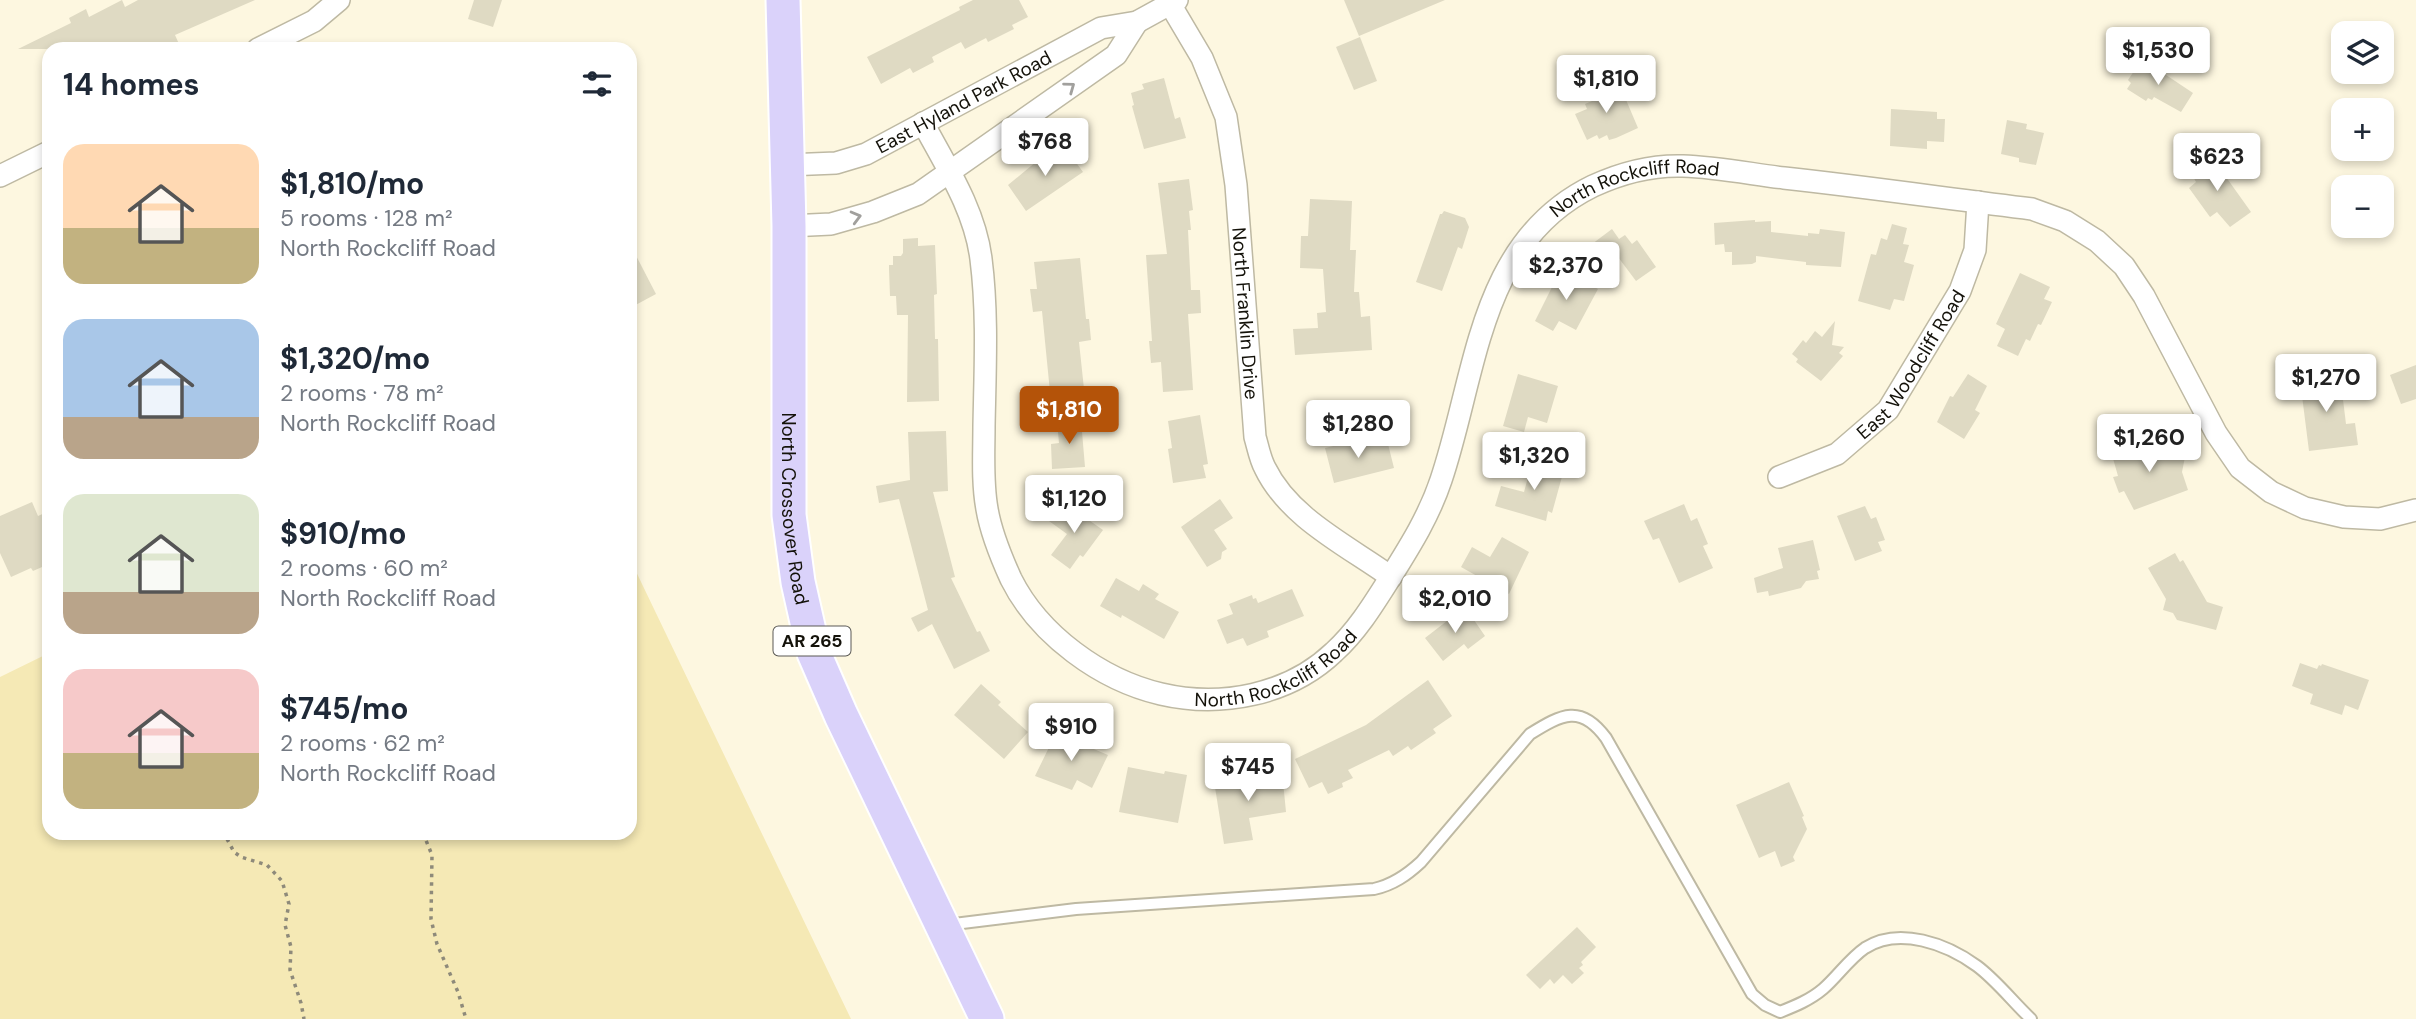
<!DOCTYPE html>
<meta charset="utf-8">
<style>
body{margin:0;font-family:"DM Sans",sans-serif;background:#f2f2f3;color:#1f2937;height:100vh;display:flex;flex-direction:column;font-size:26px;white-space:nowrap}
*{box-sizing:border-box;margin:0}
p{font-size:23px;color:#747a83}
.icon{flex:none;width:38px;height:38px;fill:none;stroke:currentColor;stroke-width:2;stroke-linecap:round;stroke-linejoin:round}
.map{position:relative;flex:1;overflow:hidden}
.details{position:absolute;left:42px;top:42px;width:595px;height:798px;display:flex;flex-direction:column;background:#fff;border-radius:21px;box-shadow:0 4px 10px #0003}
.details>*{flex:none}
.fabs{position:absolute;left:2331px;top:21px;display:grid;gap:14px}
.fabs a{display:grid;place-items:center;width:63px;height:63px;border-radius:14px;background:#fff;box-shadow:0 4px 10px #0003;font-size:35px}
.price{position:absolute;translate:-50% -60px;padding:0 16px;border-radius:7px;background:#fff;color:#222;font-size:23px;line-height:46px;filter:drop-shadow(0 2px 4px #0008)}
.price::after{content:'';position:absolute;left:50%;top:42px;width:21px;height:16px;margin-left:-10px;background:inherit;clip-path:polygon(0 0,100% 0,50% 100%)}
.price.current{background:#b45309;color:#fff}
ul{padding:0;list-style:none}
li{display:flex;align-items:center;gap:21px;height:175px;padding:0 21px}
li span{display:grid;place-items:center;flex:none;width:196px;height:140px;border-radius:21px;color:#555}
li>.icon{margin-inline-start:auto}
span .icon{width:84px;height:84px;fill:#fffc;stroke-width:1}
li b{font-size:30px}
h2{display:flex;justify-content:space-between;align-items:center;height:84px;padding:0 21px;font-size:30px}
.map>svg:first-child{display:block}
.green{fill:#f5e9b5}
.building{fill:#dfdac3}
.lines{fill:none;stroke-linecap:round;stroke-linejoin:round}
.lane-casing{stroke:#beb9a3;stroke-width:14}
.street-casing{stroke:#beb9a3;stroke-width:24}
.primary-casing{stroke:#fff;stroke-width:37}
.path{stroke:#8e8a7a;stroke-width:3.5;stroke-dasharray:3.5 5;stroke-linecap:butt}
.lane{stroke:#fff;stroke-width:10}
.street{stroke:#fff;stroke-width:21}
.primary{stroke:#dad2fa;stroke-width:33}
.oneway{stroke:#a1a09d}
.labels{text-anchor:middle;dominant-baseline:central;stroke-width:5;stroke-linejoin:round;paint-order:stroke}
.shield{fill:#fff;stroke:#5a5954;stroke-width:2}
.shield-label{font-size:18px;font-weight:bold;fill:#14120a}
.street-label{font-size:19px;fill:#14120a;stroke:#fff}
</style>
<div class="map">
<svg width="2416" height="1019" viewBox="0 0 2416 1019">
<rect width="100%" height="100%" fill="#fdf7e0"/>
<polygon class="green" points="630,559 851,1019 0,1019 0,677 49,653 49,833 630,833"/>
<g class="building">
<polygon points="122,0 125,7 138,0 255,0 175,35 179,44 169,49 18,49 71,23 69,18 86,9 89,17"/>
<polygon points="474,0 502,0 493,27 468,19"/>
<polygon points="973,0 1019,0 1028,17 1012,25 1014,29 988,42 986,38 965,49 961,42 932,57 934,62 913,73 910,68 881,84 867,57 960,10 959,7"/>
<polygon points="1344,0 1445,0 1359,36"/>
<polygon points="1360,37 1377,81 1354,90 1336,47"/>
<polygon points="2142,59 2193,93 2181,112 2154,97 2152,100 2148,98 2146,101 2127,89 2131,83 2128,80"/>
<polygon points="1164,78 1175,119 1180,117 1186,138 1144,149 1132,106 1134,105 1131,93 1144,89 1142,84"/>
<polygon points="1602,85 1607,94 1621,88 1638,128 1616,138 1609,140 1607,135 1599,139 1597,135 1587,140 1575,114 1587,109 1585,104 1592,101 1587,92"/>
<polygon points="1891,109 1937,112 1937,119 1945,119 1944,142 1927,141 1927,149 1890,146"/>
<polygon points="2007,120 2027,124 2026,129 2044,133 2036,165 2019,162 2019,158 2001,154"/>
<polygon points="1064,146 1083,172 1026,211 1008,185 1037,161 1039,163"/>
<polygon points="2211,156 2251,212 2230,227 2217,212 2210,217 2189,188 2196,182 2190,171"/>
<polygon points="1189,179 1193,210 1189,211 1191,230 1188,230 1191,290 1200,290 1201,313 1188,314 1193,390 1163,392 1161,362 1151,363 1149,341 1152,341 1146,255 1167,254 1158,183"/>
<polygon points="1310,199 1352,201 1350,250 1356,250 1354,292 1359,292 1361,317 1370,316 1372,350 1295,355 1293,329 1318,328 1317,313 1326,312 1323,269 1300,268 1301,236 1308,236"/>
<polygon points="1444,211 1465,218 1469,227 1462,249 1458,247 1442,291 1416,282 1440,214 1442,214"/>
<polygon points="1755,220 1755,222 1771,221 1771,232 1808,236 1808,233 1819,234 1820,229 1845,232 1841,267 1806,265 1806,262 1756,256 1756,262 1752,264 1732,265 1732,252 1725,252 1724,244 1715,245 1714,223"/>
<polygon points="1892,224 1907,228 1903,244 1909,245 1904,262 1914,265 1904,301 1894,299 1890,310 1858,301 1871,254 1876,255 1881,238 1887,240"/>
<polygon points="1612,229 1619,239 1625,235 1632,244 1637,240 1656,267 1636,281 1618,257 1604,268 1588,247"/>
<polygon points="918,238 918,246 935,245 937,294 934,295 935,339 938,339 939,401 907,402 908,315 897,315 896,296 890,296 889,269 889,265 893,265 893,256 901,256 903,253 903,239"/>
<polygon points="630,244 656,294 630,308"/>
<polygon points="1080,258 1086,319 1089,319 1091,340 1079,342 1084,389 1050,392 1042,311 1033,312 1030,289 1037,289 1034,262"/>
<polygon points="1561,269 1598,289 1576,330 1559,321 1553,331 1535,321"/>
<polygon points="2020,273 2050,287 2044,299 2052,302 2041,325 2038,324 2030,341 2026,339 2018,356 1997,346 2005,329 1996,324"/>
<polygon points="1835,321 1832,345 1844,347 1839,353 1843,356 1821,381 1796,362 1798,359 1792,354 1803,340 1806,343 1815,331 1822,337"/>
<polygon points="2416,365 2416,399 2401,404 2390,375"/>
<polygon points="1518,374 1558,386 1547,423 1528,417 1524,432 1503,426"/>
<polygon points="1968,374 1987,386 1975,410 1980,413 1964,439 1937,422 1950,396 1953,397"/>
<polygon points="2340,375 2346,424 2355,423 2358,445 2309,451 2300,380"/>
<polygon points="1200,415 1208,464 1203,465 1206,478 1173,483 1168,449 1172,448 1168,421"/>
<polygon points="1081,420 1085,467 1052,469 1051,444 1059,443 1057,421"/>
<polygon points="946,431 948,491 933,492 955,577 951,578 977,632 980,631 990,651 954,669 932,624 918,632 911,618 928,610 899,499 879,503 876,486 910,480 908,432"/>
<polygon points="2155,437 2166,460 2186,452 2182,472 2188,490 2134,510 2124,491 2119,493 2113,477 2118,476 2112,455"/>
<polygon points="1387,440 1394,468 1334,483 1325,448 1354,441 1356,448"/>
<polygon points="1533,459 1561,467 1560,471 1563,473 1552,513 1548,511 1546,521 1495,506 1501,486 1524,492"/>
<polygon points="1220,499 1233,518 1214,530 1227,549 1222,552 1221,559 1207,567 1181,527"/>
<polygon points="32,502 38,516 49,511 49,564 33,571 31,568 11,577 0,553 0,516"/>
<polygon points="1063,502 1103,530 1083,557 1080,555 1070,569 1051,555 1067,534 1049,521"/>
<polygon points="1684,504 1691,521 1697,518 1708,544 1703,546 1713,568 1679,583 1659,538 1653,540 1644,521"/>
<polygon points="1865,506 1871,519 1876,517 1885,540 1878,542 1882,551 1855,561 1837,516"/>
<polygon points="1502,537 1529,552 1509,594 1461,567 1472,547 1490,557"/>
<polygon points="1813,540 1820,570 1817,571 1819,579 1806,581 1801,588 1769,596 1768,591 1757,593 1754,578 1783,568 1778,548"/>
<polygon points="2175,553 2180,562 2183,560 2207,602 2223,607 2216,630 2177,620 2173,613 2163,610 2166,599 2148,568"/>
<polygon points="1116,578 1139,591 1143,584 1159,594 1155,599 1179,612 1164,639 1122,615 1121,618 1100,606"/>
<polygon points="1292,589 1304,616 1267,631 1269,637 1247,646 1243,638 1227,644 1217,620 1233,614 1229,604 1252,595 1253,599 1256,598 1258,603"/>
<polygon points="1465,607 1485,636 1468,649 1464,644 1443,661 1425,638"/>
<polygon points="2300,663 2317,669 2319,665 2321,666 2322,664 2369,680 2358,710 2345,705 2342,715 2310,704 2313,694 2292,686"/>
<polygon points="1428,680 1452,716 1433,729 1436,733 1411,750 1408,746 1393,756 1389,750 1348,770 1353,778 1342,783 1343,787 1328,794 1322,782 1309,788 1295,759 1366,725"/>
<polygon points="981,684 1001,702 998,705 1028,732 1004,759 954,715"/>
<polygon points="1056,733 1108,755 1092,788 1077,780 1072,790 1035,776"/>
<polygon points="1128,767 1164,774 1165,771 1187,775 1178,823 1119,812"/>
<polygon points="1282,771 1286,812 1249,818 1253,840 1224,844 1214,781"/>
<polygon points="1789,782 1804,816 1802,817 1807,829 1793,857 1795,861 1781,867 1775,851 1759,858 1736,805"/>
<polygon points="1577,927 1596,947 1581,962 1583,965 1579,968 1584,973 1572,984 1563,975 1554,984 1550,979 1540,989 1526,975"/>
</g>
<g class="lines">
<g class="lane-casing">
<path id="lane" d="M 946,925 L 1076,909 L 1374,889 C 1393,885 1407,875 1421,862 L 1530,734 C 1562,714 1581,704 1606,738 L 1752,994 L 1765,1005 L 1780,1012 C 1795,1006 1810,1000 1823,989 C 1837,977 1849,959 1865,948 C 1899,926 1947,944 1977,966 C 1996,980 2013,1002 2031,1019"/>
</g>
<g class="street-casing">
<g id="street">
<path id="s1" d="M 1170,4 L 1202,58 L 1226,117 L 1236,185 L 1255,437 C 1258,447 1260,459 1265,468 C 1289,518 1348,546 1391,577"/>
<polyline points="258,49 314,21 339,0"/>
<path id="s2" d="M 923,123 C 946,166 975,210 981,259 C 988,314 985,371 984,426 C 984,453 982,482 987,509 C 991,533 1001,557 1011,579 C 1039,635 1101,680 1161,694 C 1221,708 1289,695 1334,652 C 1357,631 1373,605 1390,578 C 1410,546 1429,516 1441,480 C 1477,374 1478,242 1593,186 C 1621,173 1652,165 1683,166 C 1716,167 1751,174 1784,178 C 1867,187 1950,199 2032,209 L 2065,221 L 2097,241 L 2124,266 L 2144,296 L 2216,433 L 2240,468 L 2271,492 L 2305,508 L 2344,517 L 2380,519 L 2416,510"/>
<path id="s3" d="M 787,165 L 836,163 L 866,154 L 1101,28 L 1137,22 L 1177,0"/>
<polyline points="0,176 49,152"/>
<polyline points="789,226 831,224 873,212 918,194 1116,55 1137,22"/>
<path id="s4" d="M 1779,477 L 1837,454 L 1888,410 L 1960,291 L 1975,250 L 1978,202"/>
</g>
</g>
<g class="primary-casing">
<g id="primary">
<path id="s5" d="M 783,0 L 789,226 L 789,515 L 798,582 L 814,653 L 841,715 L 987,1019"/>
</g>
</g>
<g class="path">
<polyline points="221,833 226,837 234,852 241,857 267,865 282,881 289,904 285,925 291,947 290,970 301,1003 304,1019"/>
<polyline points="423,833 432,855 431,919 437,944 458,992 466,1019"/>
</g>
<use href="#lane" class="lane"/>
<use href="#street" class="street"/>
<use href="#primary" class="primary"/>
</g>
<defs><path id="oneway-chevron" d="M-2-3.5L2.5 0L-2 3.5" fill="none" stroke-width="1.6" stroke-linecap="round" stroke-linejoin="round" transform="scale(1.75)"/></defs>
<g class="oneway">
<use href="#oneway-chevron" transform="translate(1070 87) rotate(-36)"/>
<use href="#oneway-chevron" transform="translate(856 217) rotate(-15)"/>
</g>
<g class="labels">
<rect class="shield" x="773.5" y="626.5" width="77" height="29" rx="5"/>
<g class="shield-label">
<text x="812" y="641">AR 265</text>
</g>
<g class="street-label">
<text stroke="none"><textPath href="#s3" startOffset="191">East Hyland Park Road</textPath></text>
<text stroke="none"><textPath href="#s2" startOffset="1440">North Rockcliff Road</textPath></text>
<text stroke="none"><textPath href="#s1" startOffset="324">North Franklin Drive</textPath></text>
<text stroke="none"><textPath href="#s4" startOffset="180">East Woodcliff Road</textPath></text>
<text stroke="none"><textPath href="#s5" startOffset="509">North Crossover Road</textPath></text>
<text stroke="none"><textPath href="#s2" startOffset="791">North Rockcliff Road</textPath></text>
</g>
</g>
</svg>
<div class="fabs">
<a><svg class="icon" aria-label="layers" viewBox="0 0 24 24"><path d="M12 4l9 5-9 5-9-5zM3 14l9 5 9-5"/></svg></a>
<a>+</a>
<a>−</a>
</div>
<b class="price" style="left:2158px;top:87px">$1,530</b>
<b class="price" style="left:1606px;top:115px">$1,810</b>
<b class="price" style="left:1045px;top:178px">$768</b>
<b class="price" style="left:2217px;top:193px">$623</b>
<b class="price" style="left:1566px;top:302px">$2,370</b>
<b class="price" style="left:2326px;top:414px">$1,270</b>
<b class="price current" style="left:1069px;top:446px">$1,810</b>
<b class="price" style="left:1358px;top:460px">$1,280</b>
<b class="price" style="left:2149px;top:474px">$1,260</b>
<b class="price" style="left:1534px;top:492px">$1,320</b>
<b class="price" style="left:1074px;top:535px">$1,120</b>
<b class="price" style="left:1455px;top:635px">$2,010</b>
<b class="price" style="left:1071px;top:763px">$910</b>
<b class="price" style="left:1248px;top:803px">$745</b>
<section class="details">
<h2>14 homes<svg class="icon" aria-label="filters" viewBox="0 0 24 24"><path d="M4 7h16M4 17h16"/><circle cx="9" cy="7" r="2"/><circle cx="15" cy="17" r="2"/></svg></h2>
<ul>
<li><span style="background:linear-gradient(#ffd9b3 60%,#c2b280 0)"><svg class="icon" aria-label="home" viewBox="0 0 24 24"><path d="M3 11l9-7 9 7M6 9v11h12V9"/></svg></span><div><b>$1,810/mo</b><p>5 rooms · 128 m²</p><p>North Rockcliff Road</p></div></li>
<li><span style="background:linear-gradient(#a9c7e8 70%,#b9a48a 0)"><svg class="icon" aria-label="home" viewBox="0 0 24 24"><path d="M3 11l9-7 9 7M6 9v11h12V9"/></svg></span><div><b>$1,320/mo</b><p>2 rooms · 78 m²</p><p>North Rockcliff Road</p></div></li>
<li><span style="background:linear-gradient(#dfe7d0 70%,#b9a48a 0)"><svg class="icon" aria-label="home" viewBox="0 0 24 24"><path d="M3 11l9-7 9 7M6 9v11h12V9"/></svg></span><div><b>$910/mo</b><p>2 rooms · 60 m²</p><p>North Rockcliff Road</p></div></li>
<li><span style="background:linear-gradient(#f6c9c9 60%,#c2b280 0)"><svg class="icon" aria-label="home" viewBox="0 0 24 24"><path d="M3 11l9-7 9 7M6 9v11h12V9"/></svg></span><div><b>$745/mo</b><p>2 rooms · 62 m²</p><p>North Rockcliff Road</p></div></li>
</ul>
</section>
</div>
